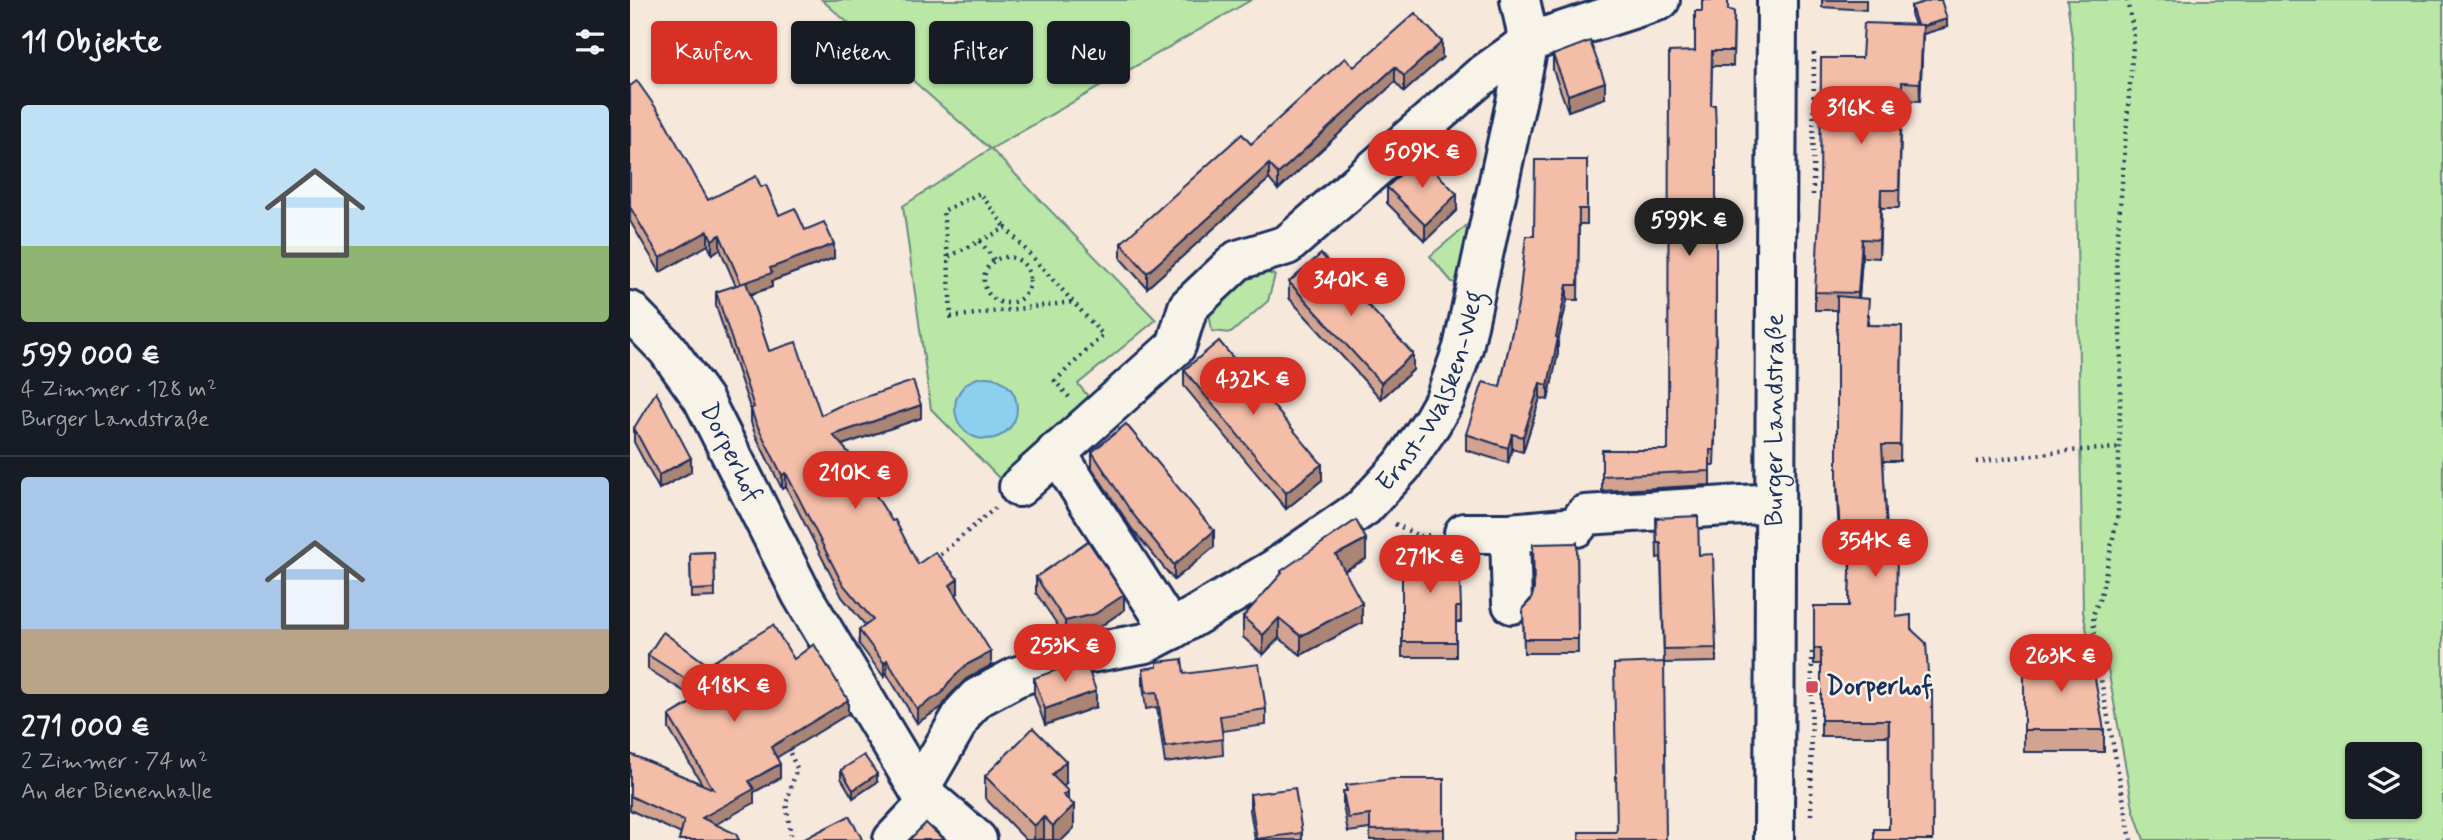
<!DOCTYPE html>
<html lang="de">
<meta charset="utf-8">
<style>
body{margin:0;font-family:Mynerve,sans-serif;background:#242831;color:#f1f3f6;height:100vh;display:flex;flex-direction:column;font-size:26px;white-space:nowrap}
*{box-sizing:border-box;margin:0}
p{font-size:23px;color:#9ea1a6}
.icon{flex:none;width:38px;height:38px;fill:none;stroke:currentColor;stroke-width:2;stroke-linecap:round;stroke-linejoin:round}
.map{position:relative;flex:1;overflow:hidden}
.side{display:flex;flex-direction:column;background:#171b24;width:630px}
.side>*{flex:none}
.hud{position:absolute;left:21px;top:21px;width:665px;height:63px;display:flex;gap:14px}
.tools{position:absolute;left:1715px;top:742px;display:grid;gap:14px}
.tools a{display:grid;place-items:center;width:77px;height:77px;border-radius:7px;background:#171b24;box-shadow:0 2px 5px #0004;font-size:35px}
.price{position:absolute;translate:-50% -60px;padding:0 16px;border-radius:24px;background:#d93025;color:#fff;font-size:23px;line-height:46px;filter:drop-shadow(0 2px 4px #0008)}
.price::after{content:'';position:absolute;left:50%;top:42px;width:21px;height:16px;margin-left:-10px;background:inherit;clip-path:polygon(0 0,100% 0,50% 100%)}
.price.active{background:#222;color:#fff}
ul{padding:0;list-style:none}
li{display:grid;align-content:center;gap:14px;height:371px;padding:0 21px}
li+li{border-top:2px solid #363941}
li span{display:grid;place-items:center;height:217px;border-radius:7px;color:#555}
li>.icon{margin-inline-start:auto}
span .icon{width:126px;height:126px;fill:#fffc;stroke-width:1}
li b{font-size:30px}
h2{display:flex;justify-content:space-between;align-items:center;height:84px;padding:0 21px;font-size:30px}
.tag{padding:0 24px;border-radius:7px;background:#171b24;box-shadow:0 2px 5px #0004;font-size:24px;line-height:63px}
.tag.active{background:#d93025;color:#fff}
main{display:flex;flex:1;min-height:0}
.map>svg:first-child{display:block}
.green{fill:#bae7a6;stroke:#6a8b82;stroke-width:2;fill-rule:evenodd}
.water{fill:#8ccfee;stroke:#5f8fb4;stroke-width:2}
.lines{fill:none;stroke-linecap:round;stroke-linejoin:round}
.minor-casing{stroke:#1b2f5e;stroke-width:44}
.major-casing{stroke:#1b2f5e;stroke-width:44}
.path{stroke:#1b2f5e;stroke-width:4.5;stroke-dasharray:2 5;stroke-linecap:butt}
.minor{stroke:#f7f3e8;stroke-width:38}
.major{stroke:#f7f3e8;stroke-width:38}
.wall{fill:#d1a390;stroke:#1b2f5e;stroke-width:2}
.shaded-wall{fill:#aa8475;stroke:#1b2f5e;stroke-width:2}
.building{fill:#f3bda7;stroke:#1b2f5e;stroke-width:2}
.poi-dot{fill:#d1495b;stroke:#f7f3e8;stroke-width:2.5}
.labels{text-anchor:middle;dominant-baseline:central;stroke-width:5;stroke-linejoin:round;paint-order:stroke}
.street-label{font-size:26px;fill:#1b2f5e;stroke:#f7f3e8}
.poi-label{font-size:26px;font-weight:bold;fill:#1b2f5e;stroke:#f7f3e8;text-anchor:start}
</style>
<main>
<section class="side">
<h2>11 Objekte<svg class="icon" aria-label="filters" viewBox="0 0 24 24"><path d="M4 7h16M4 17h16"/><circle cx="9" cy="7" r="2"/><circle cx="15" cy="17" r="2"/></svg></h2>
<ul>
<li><span style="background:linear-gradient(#bfe0f5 65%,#8fb573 0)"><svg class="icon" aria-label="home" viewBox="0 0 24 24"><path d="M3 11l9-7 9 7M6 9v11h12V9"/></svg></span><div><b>599 000 €</b><p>4 Zimmer · 128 m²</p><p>Burger Landstraße</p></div></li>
<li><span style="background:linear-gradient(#a9c7e8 70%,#b9a48a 0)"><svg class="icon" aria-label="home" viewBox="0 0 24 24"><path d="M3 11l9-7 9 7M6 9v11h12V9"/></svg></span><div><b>271 000 €</b><p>2 Zimmer · 74 m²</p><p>An der Bienenhalle</p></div></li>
</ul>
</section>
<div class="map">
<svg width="1813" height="840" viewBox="0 0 1813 840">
<rect width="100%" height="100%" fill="#f6e8db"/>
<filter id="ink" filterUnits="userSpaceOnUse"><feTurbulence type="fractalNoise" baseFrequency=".0143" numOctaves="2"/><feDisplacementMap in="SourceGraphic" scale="14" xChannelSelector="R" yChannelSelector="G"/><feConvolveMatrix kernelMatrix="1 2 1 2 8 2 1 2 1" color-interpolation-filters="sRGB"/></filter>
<g filter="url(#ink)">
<g class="green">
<polygon points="192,0 621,0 361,149 526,320 448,384 461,400 372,481 301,409 273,206 360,149"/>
<path d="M 1437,0 L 1813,0 L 1813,840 L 1514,840 L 1503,808 L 1474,647 L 1460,647 L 1453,612 L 1444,54 ZM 1727,754 L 1780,754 L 1780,807 L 1727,807 Z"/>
<polygon points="849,215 836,285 822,282 800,256"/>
<polygon points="617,268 645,275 638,301 601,333 582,331 578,306"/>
</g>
<circle class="water" cx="356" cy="408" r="31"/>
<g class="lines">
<g class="minor-casing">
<g id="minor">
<path id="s1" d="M 0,311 L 37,349 L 73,399 L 172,595 L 289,790 L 347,840"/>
<path id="s2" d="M 426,452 L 541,630 L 643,570 L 734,507 L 772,466 L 802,422 L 815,399 L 833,348 L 899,42 L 890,0"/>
<polyline points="389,487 546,346 558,307 608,260 657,245 850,77 899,42 1030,0"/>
<polyline points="834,533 880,533 946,527 955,515 1145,503"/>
<polyline points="880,533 882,604"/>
<polyline points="289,790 334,712 347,698 386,677 448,655 516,643 541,630"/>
<polyline points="263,840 300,801"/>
</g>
</g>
<g class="major-casing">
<g id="major">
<path id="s3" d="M 1144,840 L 1147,0"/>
</g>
</g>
<g class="path">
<polyline points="1497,0 1504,34 1486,257 1491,349 1488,514 1471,595 1463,614 1466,653 1501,840"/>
<polyline points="1183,195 1184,50"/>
<polyline points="350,241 365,261"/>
<polyline points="318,257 313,211 350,193 376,228"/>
<circle cx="377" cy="280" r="23"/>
<polyline points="439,397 425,381 473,335 376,228 318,257 321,317 443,302"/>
<polyline points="1346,462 1437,451 1489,448"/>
<polyline points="765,524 789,536 802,535"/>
<polyline points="305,559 365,508"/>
<polyline points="157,747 167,768 156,804 161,835"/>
<polyline points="1181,815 1182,652"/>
</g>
<use href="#minor" class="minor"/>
<use href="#major" class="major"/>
</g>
<g class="wall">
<polygon points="1192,0 1236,0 1236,10 1192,7"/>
<polygon points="1281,6 1317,27 1293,34 1290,101 1272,100 1269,208 1251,208 1249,258 1232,257 1229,298 1239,315 1238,325 1272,326 1270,461 1253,461 1258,551 1259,829 1259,736 1191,736 1191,664 1184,664 1184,606 1219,606 1221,553 1210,554 1207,496 1207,310 1185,310 1185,292 1232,58 1285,25 1281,14"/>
<polygon points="1098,10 1104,11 1103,66 1082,66 1081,105 1086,292 1085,440 1084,465 1080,465 1080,485 972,491 972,450 1038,450 1065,51"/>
<polygon points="923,55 975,98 938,111 923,70"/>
<polygon points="812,58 774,92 765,82 648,190 639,179 517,288 491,259 491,243 724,67"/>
<polygon points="0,86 78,200 131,187 149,215 175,230 204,258 142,281 142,287 120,295 139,351 191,415 291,418 212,445 238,483 288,564 328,593 326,594 361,665 336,679 318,697 312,707 287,723 257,674 254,677 229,644 229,630 236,626 212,597 156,487 152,489 125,434 121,422 121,411 86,306 86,292 106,286 90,249 82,254 78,245 30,272 0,221"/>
<polygon points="957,160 957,224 949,224 948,300 937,300 928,342 928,353 918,400 910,398 893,452 882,449 878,463 836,450 836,434 870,387 904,236"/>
<polygon points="757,187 827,210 795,241 757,203"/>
<polygon points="659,282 783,370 751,399 659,298"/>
<polygon points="554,370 692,480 656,509 554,386"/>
<polygon points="4,428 61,472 29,489 4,442"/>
<polygon points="462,452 584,547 544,580 502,529 462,468"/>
<polygon points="1026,518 1069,555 1086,648 1086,662 1034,663 986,832 1034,662 1031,557 1027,558"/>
<polygon points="947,543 948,653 894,653 893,608"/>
<polygon points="772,548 826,582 831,607 831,622 826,622 826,657 772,657"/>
<polygon points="84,552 85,597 61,598 60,553"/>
<polygon points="736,559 714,571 732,623 671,655 649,638 633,655 613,637 613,617 651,575 651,571"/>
<polygon points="406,577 494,610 465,630 435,636 406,593"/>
<polygon points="18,655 78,665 164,659 218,714 147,757 150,778 124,792 124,803 51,834 0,810 0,754 72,784 39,729 39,716 66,699 18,669"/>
<polygon points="1394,656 1474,730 1474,752 1394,752"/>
<polygon points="527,662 636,709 636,725 592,731 593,755 535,763 527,707 516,709 513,685 513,669 527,667"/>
<polygon points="404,678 466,707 415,725 404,694"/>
<polygon points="211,770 247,782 223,798 211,778"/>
<polygon points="355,776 436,783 433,786 438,799 444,828 432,840 396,840 355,798"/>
<polygon points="814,779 814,840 740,840 740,829 718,832 713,806 713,791 716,791 716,785"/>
<polygon points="620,794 672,833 672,840 625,840 620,810"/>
</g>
<g class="shaded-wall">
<polygon points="1317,19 1317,27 1293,34 1290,101 1288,28"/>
<polygon points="812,42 812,58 774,92 774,76"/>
<polygon points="765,67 765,82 648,190 648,174"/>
<polygon points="975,82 975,98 938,111 938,95"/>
<polygon points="639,164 639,179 517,288 517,273"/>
<polygon points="1251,190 1251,208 1249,258 1249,240"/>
<polygon points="827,194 827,210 795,241 795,225"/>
<polygon points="78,231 78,245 30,272 30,258"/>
<polygon points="90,235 90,249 82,254 82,240"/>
<polygon points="1232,239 1232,257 1228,311 1228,293"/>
<polygon points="204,244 204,258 142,281 142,287 111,297 111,284 140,268"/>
<polygon points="937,285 937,300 928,342 928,353 918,400 918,385 926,337"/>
<polygon points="783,354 783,370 751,399 751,383"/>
<polygon points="910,383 910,398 893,452 893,437"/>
<polygon points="291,405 291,418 203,448 203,435"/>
<polygon points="882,434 882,449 878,463 878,448"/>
<polygon points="61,458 61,472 29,489 29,475"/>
<polygon points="692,464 692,480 656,509 656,493"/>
<polygon points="156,473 156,487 152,489 152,475"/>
<polygon points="584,531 584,547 544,580 544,565"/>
<polygon points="736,539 736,559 706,575 706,555"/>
<polygon points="328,579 328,593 320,599 320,585"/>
<polygon points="494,595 494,610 465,630 435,636 435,621"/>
<polygon points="732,603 732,623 671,655 671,636"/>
<polygon points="649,618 649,638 633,655 633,635"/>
<polygon points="361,652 361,665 336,679 318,697 312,707 287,723 287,709 318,683 336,665"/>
<polygon points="257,660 257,674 254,677 254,663"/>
<polygon points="466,691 466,707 415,725 415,709"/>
<polygon points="218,700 218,714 141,761 141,747"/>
<polygon points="436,761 436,783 422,797 422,775"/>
<polygon points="150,764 150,778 124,792 124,803 72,832 72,818 119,781"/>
<polygon points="247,774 247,782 223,798 223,790"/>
<polygon points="438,791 438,811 444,805 444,828 432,840 423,840 423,826 433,795"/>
<polygon points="414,817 414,839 404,840 404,826"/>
</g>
<g class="building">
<polygon points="1072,0 1098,0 1098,10 1104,11 1103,51 1082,51 1081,105 1085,105 1086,130 1086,278 1085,426 1084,450 1080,450 1080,471 972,476 972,450 1038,450 1039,52 1065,51 1065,11 1072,11"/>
<polygon points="1301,0 1311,0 1317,19 1293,26 1287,25 1281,6"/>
<polygon points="785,13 812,42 774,76 765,67 648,174 639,164 517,273 491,243 612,134 621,144 715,58 724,67"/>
<polygon points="1234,23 1293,25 1290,83 1272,82 1269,190 1251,190 1249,240 1232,239 1228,293 1185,292 1190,201 1191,58 1232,58"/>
<polygon points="960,41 975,82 938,95 923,55"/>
<polygon points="7,81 33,118 78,200 126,176 131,187 136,185 149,215 165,208 175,230 194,222 204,244 140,268 142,273 111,284 90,235 82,240 78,231 30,258 0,207 0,147 1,146 0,144 0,86"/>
<polygon points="790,156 827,194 795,225 757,187"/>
<polygon points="905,160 957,160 957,209 949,209 948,285 937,285 926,337 928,338 918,385 910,383 893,437 882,434 878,448 836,434 853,382 870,387 889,300 896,236 904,236"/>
<polygon points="691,254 783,354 751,383 659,282"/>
<polygon points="116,282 139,351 166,342 191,415 209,406 283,381 291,405 203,435 238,475 238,483 262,521 265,520 288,564 305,552 328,579 320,585 361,652 336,665 318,683 312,693 287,709 257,660 254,663 229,630 243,620 212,583 156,473 152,475 125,421 121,409 124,407 86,292"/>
<polygon points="1207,296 1239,299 1237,325 1272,326 1270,445 1252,445 1258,551 1267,551 1266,617 1281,615 1281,629 1296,643 1299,689 1302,689 1303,840 1244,840 1244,829 1259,829 1259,720 1191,720 1191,648 1184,648 1184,606 1219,606 1221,537 1210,537 1207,480"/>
<polygon points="589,341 692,464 656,493 554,370"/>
<polygon points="26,392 61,458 29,475 4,428"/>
<polygon points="496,424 584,531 544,565 502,513 462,452"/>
<polygon points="1068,516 1069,555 1083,554 1086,648 1034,649 1031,543 1027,543 1026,518"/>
<polygon points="726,520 736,539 706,555 732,603 671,636 649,618 633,635 613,617 652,573 651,571"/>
<polygon points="458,541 494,595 465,614 435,621 406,577"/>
<polygon points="947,543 948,639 894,639 893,608 901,600 904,589 903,544"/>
<polygon points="772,548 826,548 826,582 830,582 831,607 826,607 826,642 772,642"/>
<polygon points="84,552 85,589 61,590 60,553"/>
<polygon points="143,625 164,659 184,644 218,700 141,747 150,764 119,781 124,789 72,818 106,834 109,840 49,840 54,821 0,796 0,754 83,789 39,716 78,693 18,655 33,632 78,665"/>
<polygon points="1394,656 1461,656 1474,730 1394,730"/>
<polygon points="552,659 554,674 629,664 636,709 590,716 593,739 535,747 527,692 516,693 513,669 527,667 527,662"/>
<polygon points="455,660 466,691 415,709 404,678"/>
<polygon points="1034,662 1036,840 949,840 949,832 987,832 984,664"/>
<polygon points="403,728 436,761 422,775 438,791 433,795 444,805 423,826 414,817 404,826 355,776"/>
<polygon points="234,755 247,774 223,790 211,770"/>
<polygon points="763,779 814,779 814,829 740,830 740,815 718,818 713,791 717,791 716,785"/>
<polygon points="665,788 672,833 627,839 620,794"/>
<polygon points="219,816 231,837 232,840 172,840"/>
<polygon points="296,823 314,840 279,840"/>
</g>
</g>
<rect class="poi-dot" x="1175" y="680" width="14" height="14" rx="3.5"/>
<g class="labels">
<g class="street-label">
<text stroke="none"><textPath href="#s2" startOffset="578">Ernst-Walsken-Weg</textPath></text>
<text stroke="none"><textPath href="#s3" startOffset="420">Burger Landstraße</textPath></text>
<text stroke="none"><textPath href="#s1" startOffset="175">Dorperhof</textPath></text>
</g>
<g class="poi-label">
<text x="1196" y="687">Dorperhof</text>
</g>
</g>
</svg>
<div class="tools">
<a><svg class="icon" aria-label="layers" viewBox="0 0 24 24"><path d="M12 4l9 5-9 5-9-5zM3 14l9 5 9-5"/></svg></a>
</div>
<b class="price" style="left:1231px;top:146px">316K €</b>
<b class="price" style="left:792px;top:190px">509K €</b>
<b class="price active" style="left:1059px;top:258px">599K €</b>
<b class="price" style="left:721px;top:318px">340K €</b>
<b class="price" style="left:623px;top:417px">432K €</b>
<b class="price" style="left:225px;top:511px">210K €</b>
<b class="price" style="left:1245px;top:579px">354K €</b>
<b class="price" style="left:800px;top:595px">271K €</b>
<b class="price" style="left:435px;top:684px">253K €</b>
<b class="price" style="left:1431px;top:694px">263K €</b>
<b class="price" style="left:104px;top:724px">418K €</b>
<div class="hud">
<a class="tag active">Kaufen</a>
<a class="tag">Mieten</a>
<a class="tag">Filter</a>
<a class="tag">Neu</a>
</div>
</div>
</main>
